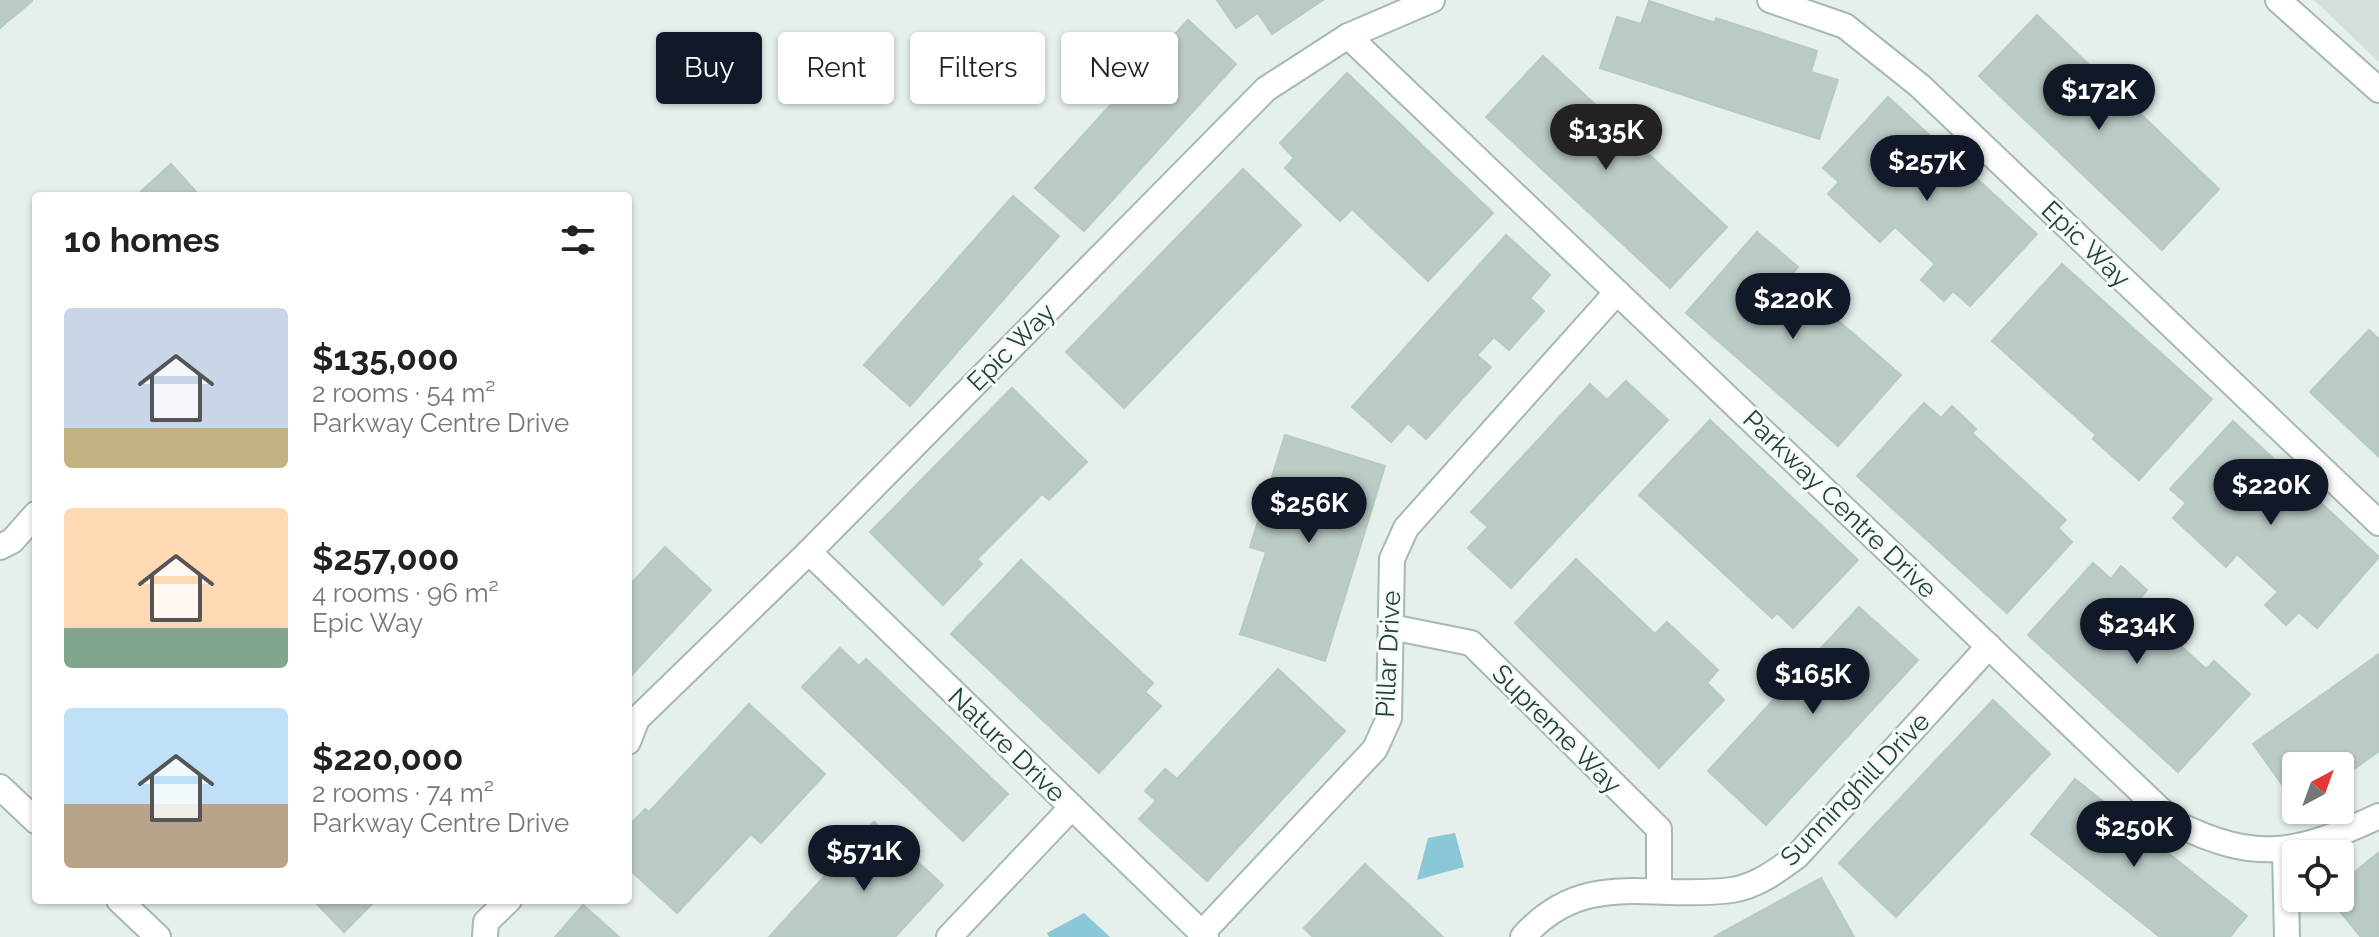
<!DOCTYPE html>
<meta charset="utf-8">
<style>
body{margin:0;font-family:Raleway,sans-serif;background:#f2f2f2;color:#222;height:100vh;display:flex;flex-direction:column;font-size:30px;white-space:nowrap}
*{box-sizing:border-box;margin:0}
p{font-size:26px;color:#767676}
.icon{flex:none;width:44px;height:44px;fill:none;stroke:currentColor;stroke-width:2;stroke-linecap:round;stroke-linejoin:round}
.map{position:relative;flex:1;overflow:hidden}
.side{position:absolute;left:32px;top:192px;width:600px;height:712px;display:flex;flex-direction:column;background:#fff;border-radius:8px;box-shadow:0 2px 6px #0004}
.side>*{flex:none}
.guide{position:absolute;left:656px;top:32px;width:760px;height:72px;display:flex;gap:16px}
.needle{width:52px;rotate:41deg}
.tools{position:absolute;left:2282px;top:752px;display:grid;gap:16px}
.tools a{display:grid;place-items:center;width:72px;height:72px;border-radius:8px;background:#fff;box-shadow:0 2px 6px #0004;font-size:40px}
.price{position:absolute;translate:-50% -68px;padding:0 18px;border-radius:28px;background:#111827;color:#fff;font-size:26px;line-height:52px;filter:drop-shadow(0 2px 4px #0008)}
.price::after{content:'';position:absolute;left:50%;top:48px;width:24px;height:18px;margin-left:-12px;background:inherit;clip-path:polygon(0 0,100% 0,50% 100%)}
.price.on{background:#222;color:#fff}
ul{padding:0;list-style:none}
li{display:flex;align-items:center;gap:24px;height:200px;padding:0 32px}
li span{display:grid;place-items:center;flex:none;width:224px;height:160px;border-radius:8px;color:#555}
li>.icon{margin-inline-start:auto}
span .icon{width:96px;height:96px;fill:#fffc;stroke-width:1}
li b{font-size:34px}
h2{display:flex;justify-content:space-between;align-items:center;height:96px;padding:0 32px;font-size:34px}
.tag{padding:0 28px;border-radius:8px;background:#fff;box-shadow:0 2px 6px #0004;font-size:28px;line-height:72px}
.tag.on{background:#111827;color:#fff}
.map>svg:first-child{display:block}
.built{fill:#d3dfda}
.water{fill:#8ac7d7}
.building{fill:#bacac4;stroke:#b6c9c2;stroke-width:2}
.lines{fill:none;stroke-linecap:round;stroke-linejoin:round}
.minor-casing{stroke:#a7b8b3;stroke-width:28}
.minor{stroke:#fff;stroke-width:24}
.labels{text-anchor:middle;dominant-baseline:central;stroke-width:6;stroke-linejoin:round;paint-order:stroke}
.street-label{font-size:26px;fill:#22423b;stroke:#f6fbf8}
</style>
<div class="map">
<svg width="2379" height="937" viewBox="0 0 2379 937">
<rect width="100%" height="100%" fill="#e5efeb"/>
<polygon class="built" points="2314,0 2379,0 2379,62"/>
<g class="water">
<polygon points="1455,833 1464,867 1417,880 1428,838"/>
<polygon points="1084,913 1110,937 1049,937 1047,933"/>
</g>
<g class="building">
<polygon points="0,0 32,0 32,1 0,28"/>
<polygon points="1217,0 1323,0 1272,34 1258,13 1236,28"/>
<polygon points="1649,1 1715,23 1716,18 1817,51 1811,72 1838,80 1819,139 1600,68 1617,17 1641,24"/>
<polygon points="2037,15 2219,189 2162,250 1979,76"/>
<polygon points="1188,20 1236,64 1084,231 1035,188"/>
<polygon points="1543,56 1727,227 1670,288 1486,117"/>
<polygon points="1347,73 1493,213 1428,281 1352,209 1340,221 1285,168 1294,158 1280,143"/>
<polygon points="1888,97 2037,234 1970,306 1953,291 1944,301 1921,280 1935,264 1895,227 1880,242 1828,194 1839,182 1823,168"/>
<polygon points="171,164 200,196 136,196"/>
<polygon points="1243,169 1301,225 1124,408 1066,352"/>
<polygon points="1013,196 1059,236 910,406 864,365"/>
<polygon points="1757,232 1798,267 1789,278 1901,375 1838,446 1686,313"/>
<polygon points="1506,235 1550,275 1530,298 1544,311 1509,350 1494,337 1477,355 1491,367 1426,439 1408,423 1391,442 1352,407"/>
<polygon points="2062,264 2212,399 2139,480 2093,439 2096,435 1992,341"/>
<polygon points="2369,330 2379,339 2379,457 2310,392"/>
<polygon points="1626,381 1668,420 1511,588 1468,548 1488,527 1471,512 1590,384 1607,400"/>
<polygon points="1012,388 1087,462 1049,500 1042,494 977,559 982,564 943,605 870,532"/>
<polygon points="1924,403 1941,418 1952,406 1976,429 1972,433 2066,520 2058,528 2072,542 2007,613 1857,476"/>
<polygon points="1710,420 1858,560 1793,628 1777,613 1772,618 1639,495"/>
<polygon points="2233,421 2379,557 2317,628 2299,612 2286,625 2265,605 2278,592 2237,554 2226,567 2173,518 2186,503 2170,489"/>
<polygon points="1285,435 1385,466 1325,661 1240,634 1266,552 1250,547"/>
<polygon points="665,547 711,590 628,679 628,587"/>
<polygon points="1576,559 1655,634 1667,622 1718,670 1707,683 1724,700 1659,768 1515,623"/>
<polygon points="1021,560 1153,683 1145,692 1161,706 1099,773 951,634"/>
<polygon points="2093,563 2111,579 2121,566 2147,590 2135,604 2206,669 2214,661 2250,694 2178,772 2028,635"/>
<polygon points="1859,607 1918,660 1766,825 1708,771"/>
<polygon points="840,648 859,666 866,659 1008,794 963,841 802,687"/>
<polygon points="2379,654 2379,751 2340,779 2340,766 2296,766 2296,804 2253,744"/>
<polygon points="1278,669 1345,731 1207,881 1139,819 1156,801 1145,791 1165,769 1177,779"/>
<polygon points="1993,700 2050,754 1896,917 1839,863"/>
<polygon points="749,704 825,774 761,843 751,834 677,913 628,868 628,827 645,809 649,812"/>
<polygon points="2075,779 2247,916 2230,937 2160,937 2031,834"/>
<polygon points="874,822 943,885 895,937 769,937"/>
<polygon points="2379,852 2379,937 2361,937 2329,898 2340,898 2340,884"/>
<polygon points="1365,864 1443,937 1313,937 1304,928"/>
<polygon points="1821,878 1854,937 1714,937"/>
<polygon points="313,900 376,900 344,932"/>
<polygon points="583,905 619,937 555,937"/>
</g>
<g class="lines">
<g class="minor-casing">
<g id="minor">
<polyline points="1770,0 1845,26 1920,86 2379,523"/>
<polyline points="2278,0 2379,90"/>
<path d="M 1348,36 L 2173,822 C 2257,864 2297,854 2379,816"/>
<polyline points="0,547 12,541 36,514"/>
<polyline points="809,552 1206,937"/>
<polyline points="1391,627 1471,643 1659,829 1659,890"/>
<polyline points="628,742 637,719 809,552 1266,89 1348,36 1432,0"/>
<polyline points="0,787 36,821"/>
<polyline points="2285,851 2287,937"/>
<polyline points="119,900 158,937"/>
<polyline points="1202,933 1375,749 1389,718 1392,559 1406,528 1617,292"/>
<polyline points="485,937 486,922 509,900"/>
<polyline points="949,937 1072,807"/>
<path d="M 1523,937 C 1585,867 1652,901 1732,890 C 1757,886 1777,871 1797,856 L 1989,646"/>
</g>
</g>
<use href="#minor" class="minor"/>
</g>
<g class="labels">
<g class="street-label">
<text transform="translate(2086 244) rotate(44)">Epic Way</text>
<text transform="translate(1011 347) rotate(-45)">Epic Way</text>
<text transform="translate(1840 504) rotate(44)">Parkway Centre Drive</text>
<text transform="translate(1388 654) rotate(-87)">Pillar Drive</text>
<text transform="translate(1557 729) rotate(45)">Supreme Way</text>
<text transform="translate(1007 745) rotate(44)">Nature Drive</text>
<text transform="translate(1855 789) rotate(-46)">Sunninghill Drive</text>
</g>
</g>
</svg>
<div class="tools">
<a><svg class="needle" viewBox="-14 -14 28 28"><path d="M0-13l5 13h-10z" fill="#e53935"/><path d="M0 13l5-13h-10z" fill="#767676"/></svg></a>
<a><svg class="icon" aria-label="locate" viewBox="0 0 24 24"><circle cx="12" cy="12" r="6"/><path d="M12 2v4M12 18v4M2 12h4M18 12h4"/></svg></a>
</div>
<b class="price" style="left:2099px;top:132px">$172K</b>
<b class="price on" style="left:1606px;top:172px">$135K</b>
<b class="price" style="left:1927px;top:203px">$257K</b>
<b class="price" style="left:1793px;top:341px">$220K</b>
<b class="price" style="left:2271px;top:527px">$220K</b>
<b class="price" style="left:1309px;top:545px">$256K</b>
<b class="price" style="left:2137px;top:666px">$234K</b>
<b class="price" style="left:1813px;top:716px">$165K</b>
<b class="price" style="left:2134px;top:869px">$250K</b>
<b class="price" style="left:864px;top:893px">$571K</b>
<div class="guide">
<a class="tag on">Buy</a>
<a class="tag">Rent</a>
<a class="tag">Filters</a>
<a class="tag">New</a>
</div>
<section class="side">
<h2>10 homes<svg class="icon" aria-label="filters" viewBox="0 0 24 24"><path d="M4 7h16M4 17h16"/><circle cx="9" cy="7" r="2"/><circle cx="15" cy="17" r="2"/></svg></h2>
<ul>
<li><span style="background:linear-gradient(#c9d6e8 75%,#c2b280 0)"><svg class="icon" aria-label="home" viewBox="0 0 24 24"><path d="M3 11l9-7 9 7M6 9v11h12V9"/></svg></span><div><b>$135,000</b><p>2 rooms · 54 m²</p><p>Parkway Centre Drive</p></div></li>
<li><span style="background:linear-gradient(#ffd9b3 75%,#7fa58c 0)"><svg class="icon" aria-label="home" viewBox="0 0 24 24"><path d="M3 11l9-7 9 7M6 9v11h12V9"/></svg></span><div><b>$257,000</b><p>4 rooms · 96 m²</p><p>Epic Way</p></div></li>
<li><span style="background:linear-gradient(#bfe0f5 60%,#b9a48a 0)"><svg class="icon" aria-label="home" viewBox="0 0 24 24"><path d="M3 11l9-7 9 7M6 9v11h12V9"/></svg></span><div><b>$220,000</b><p>2 rooms · 74 m²</p><p>Parkway Centre Drive</p></div></li>
</ul>
</section>
</div>
